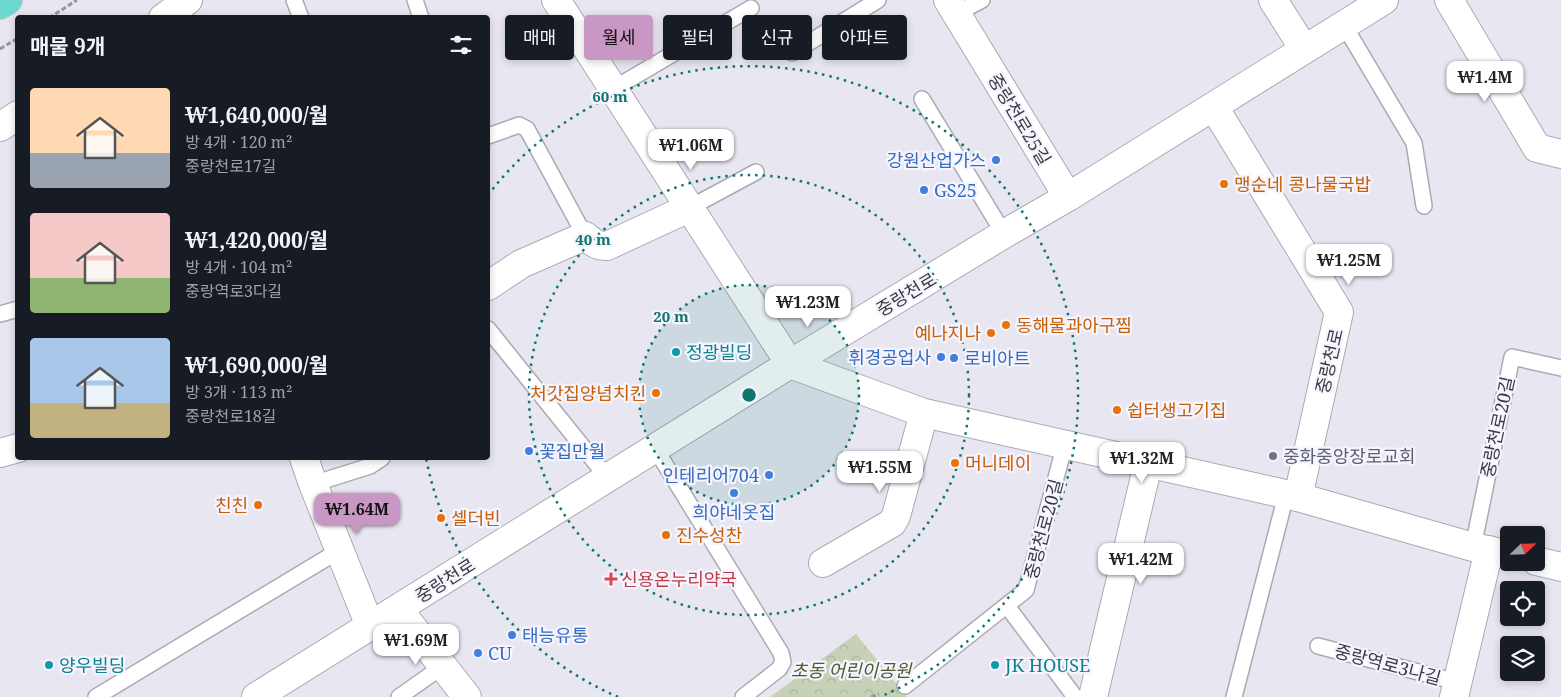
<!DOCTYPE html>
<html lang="ko">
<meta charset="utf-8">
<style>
body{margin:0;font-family:"Noto Serif","Noto Sans KR",serif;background:#20242c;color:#f1f3f6;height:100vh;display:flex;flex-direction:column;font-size:19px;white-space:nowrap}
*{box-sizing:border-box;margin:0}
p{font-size:16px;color:#9ea1a6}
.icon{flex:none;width:28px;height:28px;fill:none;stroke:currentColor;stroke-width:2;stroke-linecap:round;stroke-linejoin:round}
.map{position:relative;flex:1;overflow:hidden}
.panel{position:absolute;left:15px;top:15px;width:475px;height:445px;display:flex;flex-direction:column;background:#171b24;border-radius:5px;box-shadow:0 2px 8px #0003}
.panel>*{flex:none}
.guide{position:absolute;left:505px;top:15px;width:475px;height:45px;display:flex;gap:10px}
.needle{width:32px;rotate:67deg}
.controls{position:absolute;left:1500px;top:526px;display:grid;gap:10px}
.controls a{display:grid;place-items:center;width:45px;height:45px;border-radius:5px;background:#171b24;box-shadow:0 2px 8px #0003;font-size:25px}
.price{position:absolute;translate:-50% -42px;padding:0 11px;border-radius:10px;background:#fff;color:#222;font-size:16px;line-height:32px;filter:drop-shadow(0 1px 2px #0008)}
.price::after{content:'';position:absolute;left:50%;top:30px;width:15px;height:11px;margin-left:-8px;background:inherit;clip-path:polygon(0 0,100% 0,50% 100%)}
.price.current{background:#c997c4;color:#111}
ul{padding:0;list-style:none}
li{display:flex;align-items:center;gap:15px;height:125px;padding:0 15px}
li span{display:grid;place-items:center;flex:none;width:140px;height:100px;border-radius:5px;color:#555}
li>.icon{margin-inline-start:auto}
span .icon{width:60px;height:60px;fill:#fffc;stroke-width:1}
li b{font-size:21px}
h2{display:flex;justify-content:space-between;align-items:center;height:60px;padding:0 15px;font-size:21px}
.pill{padding:0 18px;border-radius:5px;background:#171b24;box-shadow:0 2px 8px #0003;font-size:18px;line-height:45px}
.pill.current{background:#c997c4;color:#111}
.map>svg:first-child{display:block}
.forest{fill:url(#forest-crowns)}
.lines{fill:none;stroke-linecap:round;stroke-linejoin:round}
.service-casing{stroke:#abaab4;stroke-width:18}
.minor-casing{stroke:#abaab4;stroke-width:30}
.secondary-casing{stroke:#abaab4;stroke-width:30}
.trunk-casing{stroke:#c8c8c9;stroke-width:30}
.path{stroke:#96959c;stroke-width:3;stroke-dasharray:5 2.5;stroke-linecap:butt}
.service{stroke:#fff;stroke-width:15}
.minor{stroke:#fff;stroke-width:28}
.secondary{stroke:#fff;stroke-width:28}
.trunk{stroke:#6cd8ce;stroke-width:28}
.ring{fill:none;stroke:#0f766e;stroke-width:2.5;stroke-dasharray:2.5 5}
.shop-dot{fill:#3f7fe0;stroke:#f6f4ff;stroke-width:2}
.food-dot{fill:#e8710a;stroke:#f6f4ff;stroke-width:2}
.culture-dot{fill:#0f9aa8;stroke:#f6f4ff;stroke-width:2}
.worship-dot{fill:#6b7280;stroke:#f6f4ff;stroke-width:2}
.health-dot{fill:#e0444e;stroke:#f6f4ff;stroke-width:2}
.labels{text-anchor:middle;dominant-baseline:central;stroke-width:4.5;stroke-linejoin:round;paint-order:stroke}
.street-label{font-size:18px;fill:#3b3b3f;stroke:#f6f4ff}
.shop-label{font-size:18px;fill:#366cbe;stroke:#f6f4ff;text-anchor:start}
.food-label{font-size:18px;fill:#c56008;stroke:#f6f4ff;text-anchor:start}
.culture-label{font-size:18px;fill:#0d838f;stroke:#f6f4ff;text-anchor:start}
.worship-label{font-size:18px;fill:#5b616d;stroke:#f6f4ff;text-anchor:start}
.health-label{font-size:18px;fill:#be3a42;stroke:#f6f4ff;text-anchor:start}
.park-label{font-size:18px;font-style:italic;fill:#4b5d29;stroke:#f6f4ff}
.centre{fill:#0f766e;stroke:#f6f4ff;stroke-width:2.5}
.ring-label{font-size:15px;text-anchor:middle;font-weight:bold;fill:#0f766e;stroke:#f6f4ff;stroke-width:4.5;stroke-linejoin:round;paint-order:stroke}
</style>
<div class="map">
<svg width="1561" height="697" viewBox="0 0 1561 697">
<defs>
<pattern id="forest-crowns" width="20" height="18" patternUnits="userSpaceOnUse" patternTransform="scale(1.25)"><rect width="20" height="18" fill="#c6d1b5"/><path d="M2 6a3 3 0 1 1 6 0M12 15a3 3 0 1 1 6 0" fill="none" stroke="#abb49d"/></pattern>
</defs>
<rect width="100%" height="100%" fill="#e8e7f1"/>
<polygon class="forest" points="856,634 907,697 770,697"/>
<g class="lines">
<g class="service-casing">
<g id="service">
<polyline points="294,0 301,18"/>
<polyline points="415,0 421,18"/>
<polyline points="956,14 982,0"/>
<polyline points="1344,25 1414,143 1424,206"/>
<polyline points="792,53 878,0"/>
<polyline points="613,89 751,8"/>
<polyline points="922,99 1004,234"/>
<polyline points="488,136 519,125 527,129 585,236"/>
<polyline points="689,208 756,172"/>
<polyline points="0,314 18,309"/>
<polyline points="488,329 607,477"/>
<polyline points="655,448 781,653 783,662 779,669 743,697"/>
<polyline points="313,484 370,466 382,458"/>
<polyline points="1473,547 1512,357 1561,368"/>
<polyline points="1007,606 1075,697"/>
<polyline points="1318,646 1457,682"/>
<polyline points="905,686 1026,590 1065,444"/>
<polyline points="96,697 340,550"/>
<polyline points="399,697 443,666"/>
<polyline points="1234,697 1286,495"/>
</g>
</g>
<g class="minor-casing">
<g id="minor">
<polyline points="556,0 790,364 924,413 1298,497 1473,547 1509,555"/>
<polyline points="948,0 1068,197"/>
<polyline points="1273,0 1304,49"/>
<polyline points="1449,0 1537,148 1561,154"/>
<polyline points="163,18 188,0"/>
<polyline points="1214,107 1339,312 1298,497"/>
<polyline points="0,127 18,115"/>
<path d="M 488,286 L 521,264 L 585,236 C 592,241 597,247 607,246 L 689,208"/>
<polyline points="0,453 18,448"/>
<polyline points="304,458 313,484 370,626"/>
<polyline points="1536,561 1561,567"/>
<polyline points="823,563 892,523 896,516 924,413"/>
<polyline points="398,609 467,697"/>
<polyline points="1093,697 1148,464"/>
<polyline points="1454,697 1489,550"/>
</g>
</g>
<g class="secondary-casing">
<polyline id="secondary" points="256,697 790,364 1004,234 1068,197 1384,0"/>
</g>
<g class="trunk-casing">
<polyline id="trunk" points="0,5 8,0"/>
</g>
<g class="path">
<polyline points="49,18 77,0"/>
<polyline points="0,49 18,38"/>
<polyline points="871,697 879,694"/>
</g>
<use href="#service" class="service"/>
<use href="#minor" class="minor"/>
<use href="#secondary" class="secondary"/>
<use href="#trunk" class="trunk"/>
</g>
<circle cx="749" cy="395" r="110" fill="#0f766e" fill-opacity=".12"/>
<g class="ring">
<circle cx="749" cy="395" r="110"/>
<circle cx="749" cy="395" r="220"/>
<path d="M618 697A329 329 0 0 1 426 458M488 195A329 329 0 1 1 880 697"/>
</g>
<g class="shop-dot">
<circle cx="996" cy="160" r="5"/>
<circle cx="924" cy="190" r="5"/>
<circle cx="941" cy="357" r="5"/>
<circle cx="954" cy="358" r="5"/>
<circle cx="529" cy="451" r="5"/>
<circle cx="769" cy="475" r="5"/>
<circle cx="734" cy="493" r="5"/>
<circle cx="512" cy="635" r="5"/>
<circle cx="478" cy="653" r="5"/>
</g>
<g class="food-dot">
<circle cx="1224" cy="184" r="5"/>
<circle cx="1006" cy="325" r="5"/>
<circle cx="991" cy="333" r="5"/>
<circle cx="656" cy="393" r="5"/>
<circle cx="1117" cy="410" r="5"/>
<circle cx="955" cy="463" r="5"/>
<circle cx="258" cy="505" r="5"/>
<circle cx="441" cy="518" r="5"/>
<circle cx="666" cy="535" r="5"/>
</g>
<g class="culture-dot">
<circle cx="676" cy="352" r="5"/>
<circle cx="49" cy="665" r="5"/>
<circle cx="995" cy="665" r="5"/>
</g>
<circle class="worship-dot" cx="1273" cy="456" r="5"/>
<path class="health-dot" d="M608.5 571.5h5v5h5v5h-5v5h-5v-5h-5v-5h5z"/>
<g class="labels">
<g class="street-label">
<text transform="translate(1020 119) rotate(59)">중랑천로25길</text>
<text transform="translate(906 294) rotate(-31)">중랑천로</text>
<text transform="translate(1329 361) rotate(-77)">중랑천로</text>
<text transform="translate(1497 427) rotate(-78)">중랑천로20길</text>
<text transform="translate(1043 529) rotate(-75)">중랑천로20길</text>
<text transform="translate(445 580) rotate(-32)">중랑천로</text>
<text transform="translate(1388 664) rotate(15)">중랑역로3나길</text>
</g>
<g class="shop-label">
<text x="986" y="160" text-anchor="end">강원산업가스</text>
<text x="934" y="190">GS25</text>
<text x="931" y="357" text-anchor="end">휘경공업사</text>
<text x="964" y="358">로비아트</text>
<text x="539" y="451">꽃집만월</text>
<text x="759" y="475" text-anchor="end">인테리어704</text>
<text x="734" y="512" text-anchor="middle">희야네옷집</text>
<text x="522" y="635">태능유통</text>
<text x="488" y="653">CU</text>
</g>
<g class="food-label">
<text x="1234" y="184">맹순네 콩나물국밥</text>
<text x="1016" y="325">동해물과아구찜</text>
<text x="981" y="333" text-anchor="end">예나지나</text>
<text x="646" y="393" text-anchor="end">처갓집양념치킨</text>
<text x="1127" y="410">쉽터생고기집</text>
<text x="965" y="463">머니데이</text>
<text x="248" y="505" text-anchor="end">친친</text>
<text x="451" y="518">셀더빈</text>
<text x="676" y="535">진수성찬</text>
</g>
<g class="culture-label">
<text x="686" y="352">정광빌딩</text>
<text x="59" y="665">양우빌딩</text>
<text x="1005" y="665">JK HOUSE</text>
</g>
<g class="worship-label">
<text x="1283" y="456">중화중앙장로교회</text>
</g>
<g class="health-label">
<text x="621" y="579">신용온누리약국</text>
</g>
<g class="park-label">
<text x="851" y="670">초동 어린이공원</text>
</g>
</g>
<circle cx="749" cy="395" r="8" class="centre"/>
<g class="ring-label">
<text x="610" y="102">60 m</text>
<text x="593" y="245">40 m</text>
<text x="671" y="322">20 m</text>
</g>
</svg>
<div class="controls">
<a><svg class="needle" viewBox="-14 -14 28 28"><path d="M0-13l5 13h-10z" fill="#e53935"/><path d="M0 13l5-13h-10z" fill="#9ea1a6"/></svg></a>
<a><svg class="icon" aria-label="locate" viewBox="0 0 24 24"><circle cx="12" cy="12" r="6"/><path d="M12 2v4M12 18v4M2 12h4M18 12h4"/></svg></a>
<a><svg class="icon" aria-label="layers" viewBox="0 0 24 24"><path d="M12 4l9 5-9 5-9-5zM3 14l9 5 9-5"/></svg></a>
</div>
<b class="price" style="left:1485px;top:103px">₩1.4M</b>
<b class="price" style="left:691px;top:171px">₩1.06M</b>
<b class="price" style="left:1349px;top:286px">₩1.25M</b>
<b class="price" style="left:808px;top:328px">₩1.23M</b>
<b class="price" style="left:1142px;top:484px">₩1.32M</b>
<b class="price" style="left:880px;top:493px">₩1.55M</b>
<b class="price current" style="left:357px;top:535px">₩1.64M</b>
<b class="price" style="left:1141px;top:585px">₩1.42M</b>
<b class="price" style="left:416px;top:666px">₩1.69M</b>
<div class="guide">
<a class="pill">매매</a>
<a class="pill current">월세</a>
<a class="pill">필터</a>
<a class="pill">신규</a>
<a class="pill">아파트</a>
</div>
<section class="panel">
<h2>매물 9개<svg class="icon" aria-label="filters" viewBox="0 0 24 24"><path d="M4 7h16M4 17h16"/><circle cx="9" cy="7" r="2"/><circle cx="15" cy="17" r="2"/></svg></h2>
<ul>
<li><span style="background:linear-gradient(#ffd9b3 65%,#9aa5b1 0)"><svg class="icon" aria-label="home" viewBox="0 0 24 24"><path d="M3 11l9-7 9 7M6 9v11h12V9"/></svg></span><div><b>₩1,640,000/월</b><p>방 4개 · 120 m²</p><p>중랑천로17길</p></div></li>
<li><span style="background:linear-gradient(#f6c9c9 65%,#8fb573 0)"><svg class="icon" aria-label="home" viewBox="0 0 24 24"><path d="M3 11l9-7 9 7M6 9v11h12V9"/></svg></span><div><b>₩1,420,000/월</b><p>방 4개 · 104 m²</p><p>중랑역로3다길</p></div></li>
<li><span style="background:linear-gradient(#a9c7e8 65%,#c2b280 0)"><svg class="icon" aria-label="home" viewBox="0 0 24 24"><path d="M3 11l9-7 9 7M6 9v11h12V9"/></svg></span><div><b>₩1,690,000/월</b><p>방 3개 · 113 m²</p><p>중랑천로18길</p></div></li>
</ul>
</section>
</div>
